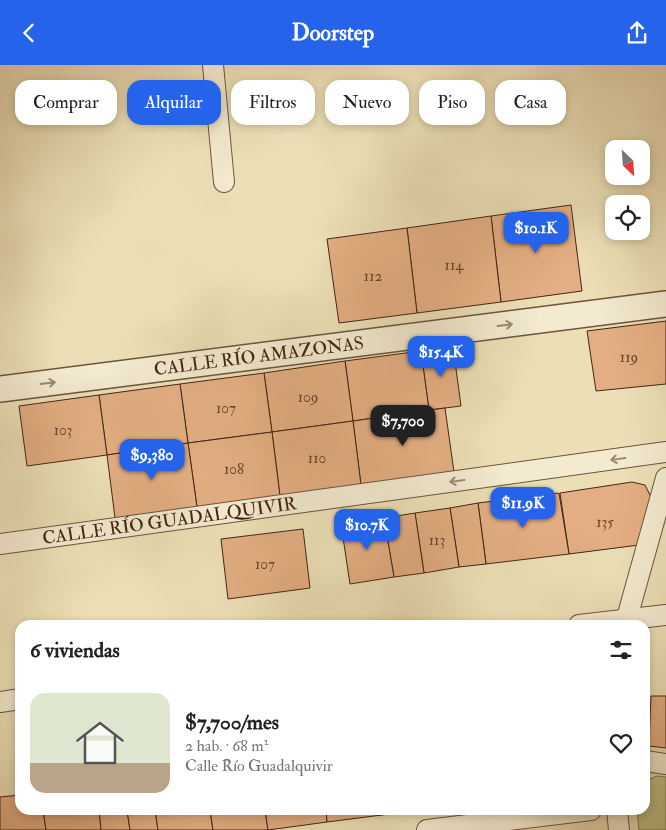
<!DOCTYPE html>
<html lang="es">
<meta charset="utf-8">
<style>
body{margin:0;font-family:"IM FELL Double Pica",serif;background:#f2f2f2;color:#222;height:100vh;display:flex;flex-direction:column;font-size:19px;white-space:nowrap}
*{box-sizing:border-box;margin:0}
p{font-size:16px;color:#767676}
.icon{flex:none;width:28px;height:28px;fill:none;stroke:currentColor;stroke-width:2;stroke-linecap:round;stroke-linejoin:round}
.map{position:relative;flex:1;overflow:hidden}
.panel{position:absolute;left:15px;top:555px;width:635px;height:195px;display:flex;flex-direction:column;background:#fff;border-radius:15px;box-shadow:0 2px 8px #0003}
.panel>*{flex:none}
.top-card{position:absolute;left:15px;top:15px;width:636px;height:45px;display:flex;gap:10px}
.needle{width:32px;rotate:155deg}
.controls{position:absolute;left:605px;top:75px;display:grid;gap:10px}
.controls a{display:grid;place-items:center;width:45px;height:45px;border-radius:10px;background:#fff;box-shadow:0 2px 8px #0003;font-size:25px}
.price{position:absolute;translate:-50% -42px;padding:0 11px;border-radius:10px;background:#2563eb;color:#fff;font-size:16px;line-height:32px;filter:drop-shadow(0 1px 2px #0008)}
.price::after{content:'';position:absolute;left:50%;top:30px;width:15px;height:11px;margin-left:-8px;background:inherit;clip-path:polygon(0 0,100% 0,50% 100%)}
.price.selected{background:#222;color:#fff}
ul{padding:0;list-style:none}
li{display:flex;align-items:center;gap:15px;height:125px;padding:0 15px}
li span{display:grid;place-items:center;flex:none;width:140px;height:100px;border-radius:15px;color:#555}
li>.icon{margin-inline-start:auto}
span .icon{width:60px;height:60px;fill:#fffc;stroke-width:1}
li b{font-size:21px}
h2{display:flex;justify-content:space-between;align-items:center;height:60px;padding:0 15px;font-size:21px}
.tag{padding:0 18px;border-radius:15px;background:#fff;box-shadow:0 2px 8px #0003;font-size:18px;line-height:45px}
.tag.selected{background:#2563eb;color:#fff}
header{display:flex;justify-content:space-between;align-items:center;height:65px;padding:0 15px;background:#2563eb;color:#fff;font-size:22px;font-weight:700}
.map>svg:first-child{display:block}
.green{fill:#bfc089;stroke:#80724f}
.building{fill:#e3ae83;stroke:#422515}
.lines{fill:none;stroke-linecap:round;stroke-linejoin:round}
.minor-casing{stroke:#6c543d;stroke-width:22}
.tertiary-casing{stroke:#6c543d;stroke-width:28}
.minor{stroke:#f3ead0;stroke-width:20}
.tertiary{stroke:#f3ead0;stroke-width:25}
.oneway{stroke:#9a8872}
.labels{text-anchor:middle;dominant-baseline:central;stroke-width:4.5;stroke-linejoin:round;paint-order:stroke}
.number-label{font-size:15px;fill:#6a4730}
.street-label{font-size:18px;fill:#422515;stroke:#f3ead0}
</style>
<header><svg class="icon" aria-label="back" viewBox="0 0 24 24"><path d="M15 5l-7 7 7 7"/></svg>Doorstep<svg class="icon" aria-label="share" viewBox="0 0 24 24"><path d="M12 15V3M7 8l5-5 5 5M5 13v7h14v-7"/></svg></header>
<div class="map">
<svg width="666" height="765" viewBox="0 0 666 765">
<rect width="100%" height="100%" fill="#ecdfb6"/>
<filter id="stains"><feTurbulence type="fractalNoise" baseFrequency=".004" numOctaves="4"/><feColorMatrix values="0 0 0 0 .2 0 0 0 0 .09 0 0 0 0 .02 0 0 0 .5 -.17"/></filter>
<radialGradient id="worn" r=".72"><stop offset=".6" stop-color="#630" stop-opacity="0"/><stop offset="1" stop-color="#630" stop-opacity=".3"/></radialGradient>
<polygon class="green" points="657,711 666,712 666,765 639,765 637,745 645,745 645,716"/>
<g class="building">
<polygon points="571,140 582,226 501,237 491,151"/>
<polygon points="491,151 501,237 417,248 407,163"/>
<polygon points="407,163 417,248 339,258 327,174"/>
<polygon points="666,256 666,319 596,326 587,266"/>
<polygon points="453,281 461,341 429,345 421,286"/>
<polygon points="421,286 429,345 353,356 345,296"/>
<polygon points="345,296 353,356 272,367 264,308"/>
<polygon points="264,308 272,367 188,378 180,319"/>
<polygon points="180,319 188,378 107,390 99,330"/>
<polygon points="99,330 107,390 27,401 19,341"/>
<polygon points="445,343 454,407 361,420 353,356"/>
<polygon points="353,356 361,420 280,431 272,367"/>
<polygon points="272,367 280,431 197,442 188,378"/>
<polygon points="188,378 197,442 115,453 107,390"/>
<polygon points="632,417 645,420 652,434 639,480 569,489 560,428"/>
<polygon points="559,428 569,489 486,499 478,438"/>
<polygon points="478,438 486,499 459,502 450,443"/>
<polygon points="450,443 459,502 424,508 415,448"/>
<polygon points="415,448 424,508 394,512 384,453"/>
<polygon points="384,453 394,512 350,519 341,459"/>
<polygon points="303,464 310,523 228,534 221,474"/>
<polygon points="651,631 666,631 666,683 649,681"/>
<polygon points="20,730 20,745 43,745 46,765 0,765 0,732"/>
<polygon points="43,745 99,745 101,765 46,765"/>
<polygon points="99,745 127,745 130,765 101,765"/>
<polygon points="127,745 155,745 158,765 130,765"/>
<polygon points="155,745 210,745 213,765 158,765"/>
<polygon points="210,745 265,745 268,765 213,765"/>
<polygon points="265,745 326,745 327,757 268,765"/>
<polygon points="326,745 381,745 382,750 327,757"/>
<polygon points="381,745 423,745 382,750"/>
</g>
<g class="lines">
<g class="minor-casing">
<g id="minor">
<polyline points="213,0 224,117"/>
<path id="s1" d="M 0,479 L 666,387"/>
<polyline points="579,560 666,550"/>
<polyline points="625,560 666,413"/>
<polyline points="0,637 20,634"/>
<polyline points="645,696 666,699"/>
<polyline points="617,745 619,765"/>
<polyline points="427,765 591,745"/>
</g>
</g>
<g class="tertiary-casing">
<g id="tertiary">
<path id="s2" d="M 0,324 L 666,239"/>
</g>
</g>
<use href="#minor" class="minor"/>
<use href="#tertiary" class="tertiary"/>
</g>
<defs><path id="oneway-shaft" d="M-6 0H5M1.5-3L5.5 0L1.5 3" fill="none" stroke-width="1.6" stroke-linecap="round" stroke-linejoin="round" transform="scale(1.25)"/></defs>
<g class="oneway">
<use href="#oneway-shaft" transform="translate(505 260) rotate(-7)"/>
<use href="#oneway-shaft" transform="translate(48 318) rotate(-7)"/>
<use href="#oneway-shaft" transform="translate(618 394) rotate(172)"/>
<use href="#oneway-shaft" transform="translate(457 416) rotate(172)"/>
</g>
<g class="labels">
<g class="number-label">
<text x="454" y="200">114</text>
<text x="373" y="211">112</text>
<text x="629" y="292">119</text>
<text x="308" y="332">109</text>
<text x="226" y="343">107</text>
<text x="63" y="365">103</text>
<text x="317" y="393">110</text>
<text x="234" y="404">108</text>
<text x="605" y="457">135</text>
<text x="437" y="475">113</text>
<text x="265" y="499">107</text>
</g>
<g class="street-label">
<text stroke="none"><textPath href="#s2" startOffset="261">CALLE RÍO AMAZONAS</textPath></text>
<text stroke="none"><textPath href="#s1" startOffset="171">CALLE RÍO GUADALQUIVIR</textPath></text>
</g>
</g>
<rect width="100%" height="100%" filter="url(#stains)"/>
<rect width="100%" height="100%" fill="url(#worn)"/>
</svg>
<div class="controls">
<a><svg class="needle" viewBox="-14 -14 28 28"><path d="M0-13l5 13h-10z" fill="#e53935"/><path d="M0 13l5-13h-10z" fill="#767676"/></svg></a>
<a><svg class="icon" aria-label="locate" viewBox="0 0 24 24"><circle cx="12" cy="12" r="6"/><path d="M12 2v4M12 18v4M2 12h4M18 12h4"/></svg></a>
</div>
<b class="price" style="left:536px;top:189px">$10.1K</b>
<b class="price" style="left:441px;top:313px">$15.4K</b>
<b class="price selected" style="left:403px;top:382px">$7,700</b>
<b class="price" style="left:152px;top:416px">$9,380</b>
<b class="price" style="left:523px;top:464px">$11.9K</b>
<b class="price" style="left:367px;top:486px">$10.7K</b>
<div class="top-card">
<a class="tag">Comprar</a>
<a class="tag selected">Alquilar</a>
<a class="tag">Filtros</a>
<a class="tag">Nuevo</a>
<a class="tag">Piso</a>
<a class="tag">Casa</a>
</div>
<section class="panel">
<h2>6 viviendas<svg class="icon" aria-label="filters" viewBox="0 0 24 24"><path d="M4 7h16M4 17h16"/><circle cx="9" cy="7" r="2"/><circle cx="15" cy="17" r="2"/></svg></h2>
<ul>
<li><span style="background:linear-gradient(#dfe7d0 70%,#b9a48a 0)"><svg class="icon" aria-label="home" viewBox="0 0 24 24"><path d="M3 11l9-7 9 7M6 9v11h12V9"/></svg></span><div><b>$7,700/mes</b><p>2 hab. · 68 m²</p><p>Calle Río Guadalquivir</p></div><svg class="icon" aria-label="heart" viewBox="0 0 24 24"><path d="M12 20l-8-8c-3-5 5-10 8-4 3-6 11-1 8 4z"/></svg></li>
</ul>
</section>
</div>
